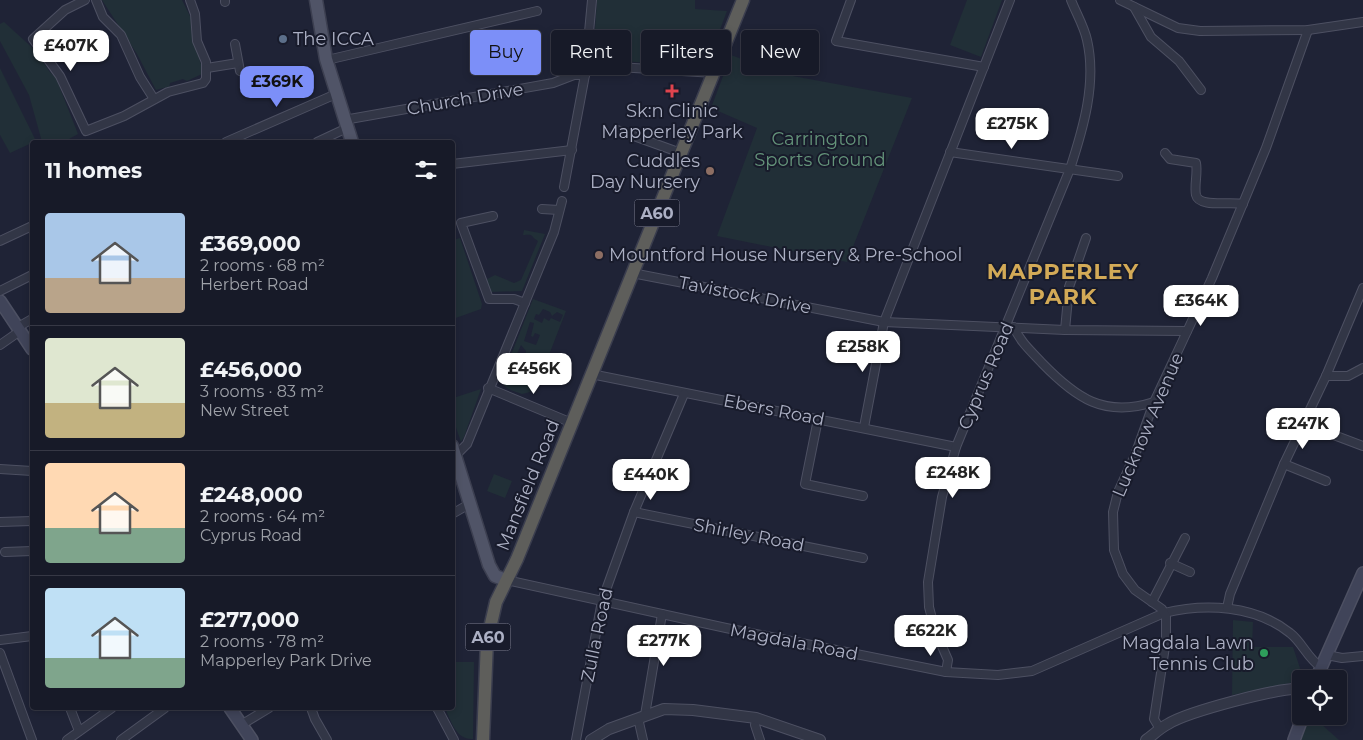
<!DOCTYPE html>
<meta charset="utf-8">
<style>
body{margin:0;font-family:Montserrat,sans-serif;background:#202330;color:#f1f3f6;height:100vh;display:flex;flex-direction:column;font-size:19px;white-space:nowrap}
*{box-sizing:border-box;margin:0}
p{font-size:16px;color:#9ea1a8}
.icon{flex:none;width:28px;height:28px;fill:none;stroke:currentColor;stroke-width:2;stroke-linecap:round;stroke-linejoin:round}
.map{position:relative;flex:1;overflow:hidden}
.drawer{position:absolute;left:30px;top:140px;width:425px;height:570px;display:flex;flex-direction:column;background:#171a28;border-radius:5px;box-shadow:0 2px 8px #0003,0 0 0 1px #363845}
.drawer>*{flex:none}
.hud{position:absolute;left:470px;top:30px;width:475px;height:45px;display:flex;gap:10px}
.fabs{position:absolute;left:1292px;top:670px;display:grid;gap:10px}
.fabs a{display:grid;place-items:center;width:55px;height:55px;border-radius:5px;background:#171a28;box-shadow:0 2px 8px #0003,0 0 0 1px #363845;font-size:25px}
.price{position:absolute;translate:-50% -42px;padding:0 11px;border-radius:10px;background:#fff;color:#222;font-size:16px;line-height:32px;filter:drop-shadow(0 1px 2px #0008)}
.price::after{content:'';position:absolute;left:50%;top:30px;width:15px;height:11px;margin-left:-8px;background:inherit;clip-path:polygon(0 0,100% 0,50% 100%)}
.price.active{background:#7c8ff8;color:#111}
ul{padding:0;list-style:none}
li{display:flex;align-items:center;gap:15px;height:125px;padding:0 15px}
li+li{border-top:1px solid #363845}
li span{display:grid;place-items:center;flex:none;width:140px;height:100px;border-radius:5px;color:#555}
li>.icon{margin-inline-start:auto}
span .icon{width:60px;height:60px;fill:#fffc;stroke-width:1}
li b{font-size:21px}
h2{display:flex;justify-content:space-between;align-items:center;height:60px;padding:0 15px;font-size:21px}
.pill{padding:0 18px;border-radius:5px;background:#171a28;box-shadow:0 2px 8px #0003,0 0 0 1px #363845;font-size:18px;line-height:45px}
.pill.active{background:#7c8ff8;color:#111}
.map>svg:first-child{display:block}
.green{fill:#212f37;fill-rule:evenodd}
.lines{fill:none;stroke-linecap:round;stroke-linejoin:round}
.minor-casing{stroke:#4d5062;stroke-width:10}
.tertiary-casing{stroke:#4d5062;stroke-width:12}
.secondary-casing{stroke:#4d5062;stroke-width:14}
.primary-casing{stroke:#3c3f50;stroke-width:15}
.trunk-casing{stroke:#3a3d4e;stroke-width:15}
.minor{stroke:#323646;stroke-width:8}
.tertiary{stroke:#323646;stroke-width:10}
.secondary{stroke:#404459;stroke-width:11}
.primary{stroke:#505467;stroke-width:12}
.trunk{stroke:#5e5e5b;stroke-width:12}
.service-dot{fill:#5c6f8a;stroke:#181b2b;stroke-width:2}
.health-dot{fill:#e0444e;stroke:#181b2b;stroke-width:2}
.education-dot{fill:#8d6e63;stroke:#181b2b;stroke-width:2}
.leisure-dot{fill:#2e9e5b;stroke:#181b2b;stroke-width:2}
.labels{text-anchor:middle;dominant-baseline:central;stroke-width:4;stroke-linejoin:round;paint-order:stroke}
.shield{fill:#181b2b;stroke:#808396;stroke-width:1}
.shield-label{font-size:16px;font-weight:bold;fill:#acb0c4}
.poi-label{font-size:18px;fill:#acb0c4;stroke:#181b2b;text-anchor:start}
.street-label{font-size:18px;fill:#acb0c4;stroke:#181b2b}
.park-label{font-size:18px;fill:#64947a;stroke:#181b2b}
.district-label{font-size:22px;font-weight:bold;letter-spacing:1px;fill:#d3aa57;stroke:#181b2b}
</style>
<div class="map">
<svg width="1363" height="740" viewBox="0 0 1363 740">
<rect width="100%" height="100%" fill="#1f2336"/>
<g class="green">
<polygon points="102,0 182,0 191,18 192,35 195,47 198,47 200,62 204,70 202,74 187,81 183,79 170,83 169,89 167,87 156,90 137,54"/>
<polygon points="597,0 695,0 695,9 727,11 706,67 593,59"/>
<polygon points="967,0 1002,0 981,57 950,45"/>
<polygon points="4,22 37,52 49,71 56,78 78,134 69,139 70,142 42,142 29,95 0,41 0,24"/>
<polygon points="731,55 782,74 912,98 847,262 717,236 757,128 711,108"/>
<polygon points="0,68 36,141 10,153 0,135"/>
<path d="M 524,230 L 545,234 L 522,291 L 489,292 L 485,280 L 495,275 L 514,283 L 521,280 L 538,241 C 529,236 536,234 523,235 Z"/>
<polygon points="460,238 482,304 481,309 453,319 453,240"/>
<path d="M 533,299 L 566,311 L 547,360 L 530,392 L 522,394 C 513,391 502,389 502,378 ZM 543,309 L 550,312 L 552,316 L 557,312 L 563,315 L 560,322 L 551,318 L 549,321 L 544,318 L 542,323 L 534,319 L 536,314 L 539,315 ZM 530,322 L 534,323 L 531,336 L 533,337 L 535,333 L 540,335 L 536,345 L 524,341 ZM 521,345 L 526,351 L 524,364 L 528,366 L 525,374 L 519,372 L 516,379 L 507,375 L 509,371 L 518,372 L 520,366 L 516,364 L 520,355 L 517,354 Z"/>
<polygon points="481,389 464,437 461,442 453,419 453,398"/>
<polygon points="494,474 512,481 505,498 487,491"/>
<polygon points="1233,620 1253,622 1252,647 1293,647 1300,668 1298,676 1290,683 1232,695"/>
<path d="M 453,662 L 474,662 L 473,739 C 456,740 451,721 445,708 L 452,708 Z"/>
<polygon points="1310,716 1312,716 1339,740 1301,740"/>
</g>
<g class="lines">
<g class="minor-casing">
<g id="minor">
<polyline points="85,0 65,10 33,39 60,76 86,131 124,116 168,92 203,83 206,79 206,62 197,41 195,14 190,0"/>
<polyline points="96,0 103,17 121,35 140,77 154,99"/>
<polyline points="225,0 225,2"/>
<polyline points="851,0 836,41 984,67"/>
<polyline points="1120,0 1178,28 1200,31 1308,30 1363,22"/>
<polyline points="1134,7 1151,37 1179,61 1201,90"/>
<polyline points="235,44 240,71"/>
<polyline points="327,60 537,11"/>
<polyline points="586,65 714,73"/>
<polyline points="207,68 238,63"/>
<polyline points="344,120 553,83 574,75 585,75"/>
<polyline points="617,130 681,153"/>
<polyline points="226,142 336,94"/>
<polyline points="317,142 347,128"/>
<polyline points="950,152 1118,176"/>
<path d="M 1165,153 L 1170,159 L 1196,163 C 1198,173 1194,185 1196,195 C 1199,208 1231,201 1243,204"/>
<polyline points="452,164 572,150"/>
<polyline points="564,187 585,75 592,0"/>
<polyline points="542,209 559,210"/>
<polyline points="493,216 461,223 489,299 514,299 525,303"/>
<polyline points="0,241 32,226"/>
<polyline points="632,273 884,322 1065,330 1187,331"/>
<polyline points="0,291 32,275"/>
<polyline points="18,327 32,319"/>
<path d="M 1014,327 C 1020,342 1032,352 1042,363 C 1076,398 1104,418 1154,402"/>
<polyline points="1065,330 1069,287 1086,238"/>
<polyline points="0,345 20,331"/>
<polyline points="591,374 956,447"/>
<polyline points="1326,376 1348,376 1363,368"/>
<polyline points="488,388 572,423"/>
<polyline points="818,419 805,484 863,496"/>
<polyline points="1302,423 1363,446"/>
<polyline points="864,427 884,322 1010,0"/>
<polyline points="456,455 467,444 554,232 562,201"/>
<polyline points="1284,464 1326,481"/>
<polyline points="0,469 32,471"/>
<polyline points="634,512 863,558"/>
<polyline points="452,514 471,503"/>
<polyline points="0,522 32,521"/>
<polyline points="5,552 32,551"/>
<polyline points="1170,563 1190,572"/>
<path d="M 506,580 L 726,628 L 946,672 L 998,675 L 1032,671 L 1164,613 C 1205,603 1255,605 1290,633 C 1302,642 1308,659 1321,667"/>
<polyline points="1152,602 1185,538"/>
<polyline points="1227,608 1230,594 1284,464 1326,376 1363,288"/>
<polyline points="0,640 32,636"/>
<polyline points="0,653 32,740"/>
<polyline points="1327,655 1342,658 1363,656"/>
<path d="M 946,672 L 948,660 L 935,630 L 929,607 L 928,582 L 942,497 L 956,447 L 1070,169 C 1083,129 1097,83 1087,40 C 1084,26 1076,13 1071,0"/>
<polyline points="70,708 79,731"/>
<polyline points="311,708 315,719 327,740"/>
<polyline points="437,708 454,740"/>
<polyline points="645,715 662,614"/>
<polyline points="638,718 643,740"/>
<polyline points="756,718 755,725 760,740"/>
<polyline points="241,725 269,708"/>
<polyline points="1160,729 1154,719 1166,640 1166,617 1162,609 1135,590 1123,574 1114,550 1113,512 1118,492 1135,455 1154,402 1212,278 1266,148 1308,30"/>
<polyline points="67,740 112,708"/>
<polyline points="121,740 165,708"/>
<polyline points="576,740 602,601 634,512 684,394"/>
</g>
</g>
<g class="tertiary-casing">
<g id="tertiary">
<polyline points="591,740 609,729 664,709 693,710 756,718 820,740"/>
<path d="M 1146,740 C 1153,735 1160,728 1168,724 C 1187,712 1280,687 1301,689"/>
</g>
</g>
<g class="secondary-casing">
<g id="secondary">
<polyline points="0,301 32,349"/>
<polyline points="1316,679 1363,573"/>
<polyline points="230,708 252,740"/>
<polyline points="1294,740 1303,716"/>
</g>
</g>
<g class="primary-casing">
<g id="primary">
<polyline points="316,0 326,59 352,142"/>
<polyline points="452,446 489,565 495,576 506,580"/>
</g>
</g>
<g class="trunk-casing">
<polyline id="trunk" points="483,740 487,641 496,602 517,559 743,0"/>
</g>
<use href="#minor" class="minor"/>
<use href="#tertiary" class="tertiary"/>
<use href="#secondary" class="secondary"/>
<use href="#primary" class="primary"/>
<use href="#trunk" class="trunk"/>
</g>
<circle class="service-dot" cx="283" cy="39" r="5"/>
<path class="health-dot" d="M669.5 83.5h5v5h5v5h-5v5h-5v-5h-5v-5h5z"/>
<g class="education-dot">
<circle cx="710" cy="171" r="5"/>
<circle cx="599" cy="255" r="5"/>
</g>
<circle class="leisure-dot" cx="1264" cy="653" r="5"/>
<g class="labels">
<g class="shield">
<rect x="634.5" y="199.5" width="45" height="27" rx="4"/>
<rect x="465.5" y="623.5" width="45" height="27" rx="4"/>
</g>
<g class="shield-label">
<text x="657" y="213">A60</text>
<text x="488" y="637">A60</text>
</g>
<g class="poi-label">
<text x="293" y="39">The ICCA</text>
<text x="672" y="111" text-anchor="middle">Sk:n Clinic<tspan x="672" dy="21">Mapperley Park</tspan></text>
<text x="700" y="161" text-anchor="end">Cuddles<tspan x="700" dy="21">Day Nursery</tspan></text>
<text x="609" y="255">Mountford House Nursery &amp; Pre-School</text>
<text x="1254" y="643" text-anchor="end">Magdala Lawn<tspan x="1254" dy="21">Tennis Club</tspan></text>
</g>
<g class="street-label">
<text transform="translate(465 99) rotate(-10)">Church Drive</text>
<text transform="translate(745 295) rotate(11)">Tavistock Drive</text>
<text transform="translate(986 376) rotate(-67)">Cyprus Road</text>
<text transform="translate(774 410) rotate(11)">Ebers Road</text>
<text transform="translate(1148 425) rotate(-67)">Lucknow Avenue</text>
<text transform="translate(528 485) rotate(-68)">Mansfield Road</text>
<text transform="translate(749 535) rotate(11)">Shirley Road</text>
<text transform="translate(597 635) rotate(-78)">Zulla Road</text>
<text transform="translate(794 642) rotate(11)">Magdala Road</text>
</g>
<g class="park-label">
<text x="820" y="139">Carrington<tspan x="820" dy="21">Sports Ground</tspan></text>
</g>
<g class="district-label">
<text x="1063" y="271">MAPPERLEY<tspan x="1063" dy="25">PARK</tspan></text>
</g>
</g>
</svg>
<div class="fabs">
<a><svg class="icon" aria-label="locate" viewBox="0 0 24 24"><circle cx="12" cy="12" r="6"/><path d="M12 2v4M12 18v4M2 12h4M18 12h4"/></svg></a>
</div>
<b class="price" style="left:71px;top:72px">£407K</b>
<b class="price active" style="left:277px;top:108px">£369K</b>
<b class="price" style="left:1012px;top:150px">£275K</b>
<b class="price" style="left:1201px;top:327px">£364K</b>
<b class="price" style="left:863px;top:373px">£258K</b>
<b class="price" style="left:534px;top:395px">£456K</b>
<b class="price" style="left:1303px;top:450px">£247K</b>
<b class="price" style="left:953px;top:499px">£248K</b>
<b class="price" style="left:651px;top:501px">£440K</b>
<b class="price" style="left:931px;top:657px">£622K</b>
<b class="price" style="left:664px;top:667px">£277K</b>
<div class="hud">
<a class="pill active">Buy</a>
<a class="pill">Rent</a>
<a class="pill">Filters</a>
<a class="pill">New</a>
</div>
<section class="drawer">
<h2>11 homes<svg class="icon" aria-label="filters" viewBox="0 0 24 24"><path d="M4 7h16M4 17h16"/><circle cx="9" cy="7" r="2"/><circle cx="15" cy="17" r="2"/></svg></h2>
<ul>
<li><span style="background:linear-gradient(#a9c7e8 65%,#b9a48a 0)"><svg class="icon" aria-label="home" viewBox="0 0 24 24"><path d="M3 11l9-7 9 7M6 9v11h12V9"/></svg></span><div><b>£369,000</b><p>2 rooms · 68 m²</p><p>Herbert Road</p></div></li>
<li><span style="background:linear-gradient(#dfe7d0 65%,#c2b280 0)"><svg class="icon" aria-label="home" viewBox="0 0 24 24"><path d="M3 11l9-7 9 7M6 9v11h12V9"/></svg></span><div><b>£456,000</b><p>3 rooms · 83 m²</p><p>New Street</p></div></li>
<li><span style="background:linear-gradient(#ffd9b3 65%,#7fa58c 0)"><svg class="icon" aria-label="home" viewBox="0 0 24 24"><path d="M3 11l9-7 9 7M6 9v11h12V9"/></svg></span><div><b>£248,000</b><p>2 rooms · 64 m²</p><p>Cyprus Road</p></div></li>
<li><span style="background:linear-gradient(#bfe0f5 70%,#7fa58c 0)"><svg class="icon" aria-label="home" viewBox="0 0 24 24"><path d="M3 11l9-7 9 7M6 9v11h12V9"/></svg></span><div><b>£277,000</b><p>2 rooms · 78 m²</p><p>Mapperley Park Drive</p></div></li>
</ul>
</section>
</div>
